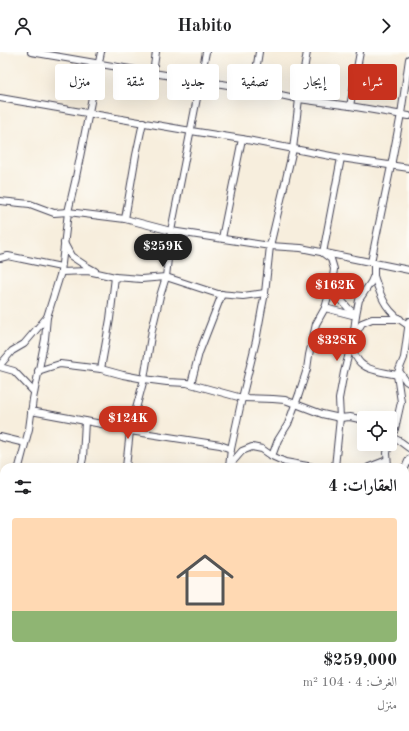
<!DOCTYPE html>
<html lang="ar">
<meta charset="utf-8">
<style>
body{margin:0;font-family:"Old Standard TT",Amiri,serif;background:#f6f6f6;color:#202124;direction:rtl;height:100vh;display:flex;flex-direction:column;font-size:15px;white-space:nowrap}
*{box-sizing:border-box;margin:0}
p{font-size:13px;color:#757577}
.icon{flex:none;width:22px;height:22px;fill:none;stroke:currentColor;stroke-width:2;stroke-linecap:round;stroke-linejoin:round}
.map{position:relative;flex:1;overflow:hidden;direction:ltr}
.panel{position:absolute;left:0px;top:411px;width:409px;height:268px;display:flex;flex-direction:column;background:#fff;border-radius:12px 12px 0 0;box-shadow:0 4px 16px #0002;direction:rtl}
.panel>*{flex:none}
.hud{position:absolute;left:12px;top:12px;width:385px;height:36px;direction:rtl;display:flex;gap:8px}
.controls{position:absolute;left:357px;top:359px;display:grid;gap:8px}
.controls a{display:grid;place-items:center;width:40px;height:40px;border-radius:4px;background:#fff;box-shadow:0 4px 16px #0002;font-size:20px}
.price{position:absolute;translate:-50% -34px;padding:0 9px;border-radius:14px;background:#c8321e;color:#fff;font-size:13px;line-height:26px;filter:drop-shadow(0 1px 2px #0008)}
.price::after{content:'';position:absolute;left:50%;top:24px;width:12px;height:9px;margin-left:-6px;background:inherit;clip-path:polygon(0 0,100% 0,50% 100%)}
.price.current{background:#222;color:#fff}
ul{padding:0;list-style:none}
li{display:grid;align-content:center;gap:8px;height:212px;padding:0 12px}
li+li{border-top:1px solid #e0e0e0}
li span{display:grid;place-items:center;height:124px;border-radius:4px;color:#555}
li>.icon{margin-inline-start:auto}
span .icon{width:72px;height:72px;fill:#fffc;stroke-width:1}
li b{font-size:17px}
h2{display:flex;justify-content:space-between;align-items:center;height:48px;padding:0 12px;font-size:17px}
.pill{padding:0 14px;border-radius:4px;background:#fff;box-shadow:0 4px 16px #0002;font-size:14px;line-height:36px}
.pill.current{background:#c8321e;color:#fff}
header{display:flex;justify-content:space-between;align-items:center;height:52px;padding:0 12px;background:#fff;font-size:18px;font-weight:700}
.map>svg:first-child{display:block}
.grass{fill:url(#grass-dots);stroke:#657656}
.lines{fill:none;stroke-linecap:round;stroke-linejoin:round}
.street-casing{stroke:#424153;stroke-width:8}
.street{stroke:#fff;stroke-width:6}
</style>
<header><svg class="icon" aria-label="forward" viewBox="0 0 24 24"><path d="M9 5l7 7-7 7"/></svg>Habito<svg class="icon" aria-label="person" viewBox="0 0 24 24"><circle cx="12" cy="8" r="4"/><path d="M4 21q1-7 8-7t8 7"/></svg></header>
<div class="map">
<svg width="409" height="679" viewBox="0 0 409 679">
<defs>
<pattern id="grass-dots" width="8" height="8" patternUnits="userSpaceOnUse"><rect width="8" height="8" fill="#a8c971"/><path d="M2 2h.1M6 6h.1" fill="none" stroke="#90ac63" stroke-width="1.8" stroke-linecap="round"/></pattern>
</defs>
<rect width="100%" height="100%" fill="#fdfcf7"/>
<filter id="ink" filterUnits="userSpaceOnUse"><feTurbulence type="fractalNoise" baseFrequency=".025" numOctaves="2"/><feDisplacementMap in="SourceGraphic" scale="8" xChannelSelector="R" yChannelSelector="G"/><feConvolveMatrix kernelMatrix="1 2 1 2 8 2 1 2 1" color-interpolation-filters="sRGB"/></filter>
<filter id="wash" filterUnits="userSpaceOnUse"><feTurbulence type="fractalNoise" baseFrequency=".012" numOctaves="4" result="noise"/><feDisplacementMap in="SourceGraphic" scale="16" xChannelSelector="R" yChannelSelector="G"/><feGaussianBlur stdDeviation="0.9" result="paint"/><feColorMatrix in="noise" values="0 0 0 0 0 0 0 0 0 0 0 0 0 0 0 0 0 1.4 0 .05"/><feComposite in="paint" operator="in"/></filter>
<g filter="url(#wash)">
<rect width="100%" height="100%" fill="#f7eedd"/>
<g class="grass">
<polygon points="0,617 4,618 4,675 16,675 16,679 0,679"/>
<polygon points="243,675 283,675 286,679 229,679"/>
<polygon points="317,675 388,675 387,679 310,679"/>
</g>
</g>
<g filter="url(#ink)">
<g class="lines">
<g class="street-casing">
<g id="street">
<polyline points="31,0 153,21 253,37 299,47 350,54 409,64"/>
<polyline points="153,21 156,0"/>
<polyline points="253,37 259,0"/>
<polyline points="0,46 191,79 242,87 341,106 409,116"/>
<polyline points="350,54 360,0"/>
<polyline points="0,149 30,152 54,161 68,160 125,167 171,179 270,194 301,196 409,218"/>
<polyline points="125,167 136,103 143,70"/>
<polyline points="222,186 242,87"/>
<polyline points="64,191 71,204 86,214 95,219"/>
<polyline points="0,206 8,204 61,215"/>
<polyline points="371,210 391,114 401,62 409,7"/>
<polyline points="61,220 88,219 115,225 141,227 166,225 218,242 243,244 265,241"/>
<path d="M 374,224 C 382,249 387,260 409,274"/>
<path d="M 332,232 C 339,245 344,254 356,263"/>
<polyline points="325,256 352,263"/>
<polyline points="355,283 362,271 372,267 400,267"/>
<path d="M 351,294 C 354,300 356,309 363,313 C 370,319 388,321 397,323"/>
<polyline points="0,313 12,299 24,292 47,265"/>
<polyline points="0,315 14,319 34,340"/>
<polyline points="101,317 110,267 115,225"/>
<polyline points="38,319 47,316 60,312 101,317 123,323 144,327 167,330 187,331 242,346 273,347 285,348 322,362 340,366 350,365 364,368"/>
<polyline points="399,319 406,329 409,331"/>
<polyline points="191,332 199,301 222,242"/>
<polyline points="31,359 118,375 130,379 220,393 231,397"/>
<polyline points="390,384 401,390 409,396"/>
<polyline points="0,385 25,391"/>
<polyline points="390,389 395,377 401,350 397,323 404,306 409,269"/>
<polyline points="272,404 278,388 288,372 299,342 307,317 309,303 316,272 325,256 332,232 334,217 331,207 323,201 341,106"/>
<polyline points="229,414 242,399 252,395 262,397 272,404 285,410 313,415"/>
<polyline points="19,415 29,377 33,347 45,287 47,265 61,220 68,160 75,130 101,0"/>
<polyline points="81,415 83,406 85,369"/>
<polyline points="126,415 130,379 144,327 152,278 160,244 166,225 171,179 206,0"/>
<polyline points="229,415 231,397 242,346 256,289 262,256 265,241 270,194 293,97 299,47 307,0"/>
<polyline points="335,415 340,366 339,347 344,320 353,286 356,263 359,248 371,230 374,223 374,211"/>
<polyline points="369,415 387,408"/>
<polyline points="388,415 387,401 389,392"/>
<polyline points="405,416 409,407"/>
<polyline points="405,429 409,432"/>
<polyline points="0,468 4,458"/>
<polyline points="405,529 409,520"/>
<polyline points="0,532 4,535"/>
<polyline points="405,563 409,566"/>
<polyline points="0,564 4,565"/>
<polyline points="0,598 4,597"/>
<polyline points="0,622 4,623"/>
<polyline points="405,634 409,636"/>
<polyline points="405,662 409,671"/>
<polyline points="113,675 116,679"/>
<polyline points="178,675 186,679"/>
<polyline points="333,675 334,679"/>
<polyline points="8,679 8,675"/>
<polyline points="127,679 131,675"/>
<polyline points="170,679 170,675"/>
<polyline points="213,679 222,675"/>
<polyline points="244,679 244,675"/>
</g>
</g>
<use href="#street" class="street"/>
</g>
</g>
</svg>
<div class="controls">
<a><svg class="icon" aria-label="locate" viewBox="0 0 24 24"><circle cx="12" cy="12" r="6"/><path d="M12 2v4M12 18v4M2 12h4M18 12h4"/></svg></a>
</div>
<b class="price current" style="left:163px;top:216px">$259K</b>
<b class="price" style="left:335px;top:255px">$162K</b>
<b class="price" style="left:337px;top:310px">$328K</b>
<b class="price" style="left:128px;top:388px">$124K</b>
<div class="hud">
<a class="pill current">شراء</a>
<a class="pill">إيجار</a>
<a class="pill">تصفية</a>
<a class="pill">جديد</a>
<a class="pill">شقة</a>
<a class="pill">منزل</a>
</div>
<section class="panel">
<h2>العقارات: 4<svg class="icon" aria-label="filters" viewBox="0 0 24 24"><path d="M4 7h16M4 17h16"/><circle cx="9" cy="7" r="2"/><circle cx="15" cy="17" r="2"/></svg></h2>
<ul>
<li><span style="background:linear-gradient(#ffd9b3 75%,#8fb573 0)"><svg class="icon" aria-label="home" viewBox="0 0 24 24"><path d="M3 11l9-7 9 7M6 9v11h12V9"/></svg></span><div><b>$259,000</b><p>الغرف: 4 · 104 m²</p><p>منزل</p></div></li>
</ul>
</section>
</div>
